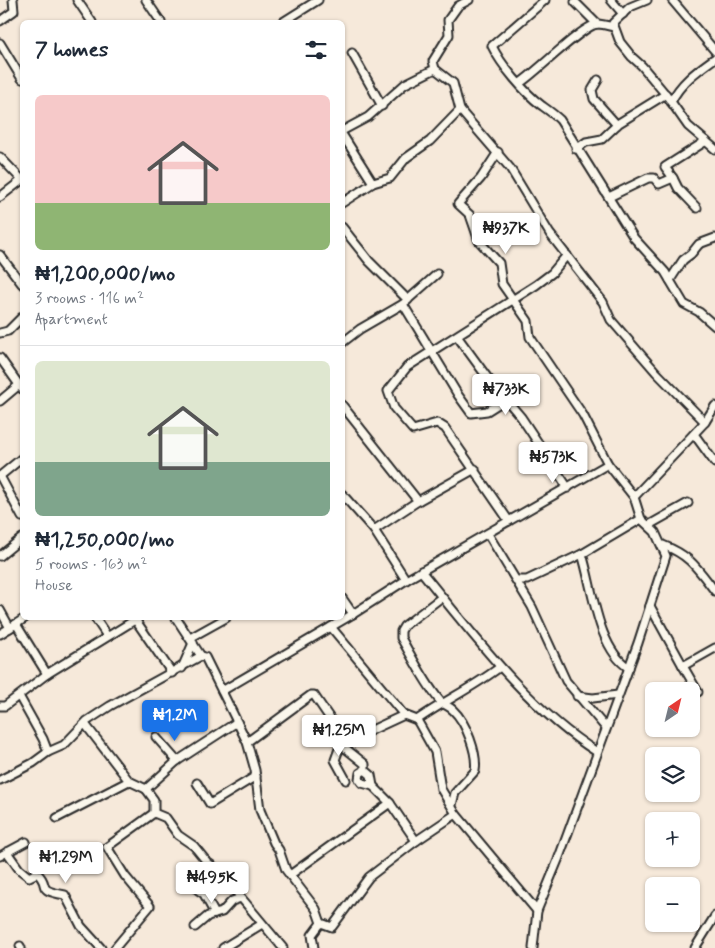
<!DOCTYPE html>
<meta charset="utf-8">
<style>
body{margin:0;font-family:Mynerve,sans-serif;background:#f6f6f7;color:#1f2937;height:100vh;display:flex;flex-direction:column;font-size:19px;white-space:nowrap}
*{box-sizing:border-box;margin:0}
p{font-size:16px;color:#747a83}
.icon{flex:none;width:28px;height:28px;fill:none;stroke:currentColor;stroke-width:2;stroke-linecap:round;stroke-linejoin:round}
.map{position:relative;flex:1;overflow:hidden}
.details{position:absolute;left:20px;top:20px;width:325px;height:600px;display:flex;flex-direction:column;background:#fff;border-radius:8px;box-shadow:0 1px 4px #0004}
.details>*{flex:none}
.needle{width:32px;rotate:35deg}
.tools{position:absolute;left:645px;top:682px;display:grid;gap:10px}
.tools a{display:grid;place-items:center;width:55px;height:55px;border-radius:8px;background:#fff;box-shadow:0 1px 4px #0004;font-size:25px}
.price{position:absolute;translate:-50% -42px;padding:0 11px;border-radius:5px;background:#fff;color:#222;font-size:16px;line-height:32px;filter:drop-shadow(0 1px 2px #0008)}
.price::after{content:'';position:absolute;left:50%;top:30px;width:15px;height:11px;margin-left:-8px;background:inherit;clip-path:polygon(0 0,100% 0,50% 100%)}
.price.current{background:#1a73e8;color:#fff}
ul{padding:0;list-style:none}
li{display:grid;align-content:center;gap:10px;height:265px;padding:0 15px}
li+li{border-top:1px solid #e0e1e3}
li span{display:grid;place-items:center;height:155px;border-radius:8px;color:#555}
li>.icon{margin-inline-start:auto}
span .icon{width:90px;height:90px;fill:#fffc;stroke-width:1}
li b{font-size:21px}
h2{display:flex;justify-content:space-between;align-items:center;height:60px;padding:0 15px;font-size:21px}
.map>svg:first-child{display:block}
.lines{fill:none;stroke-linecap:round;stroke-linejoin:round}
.minor-casing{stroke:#2b2b2b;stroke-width:11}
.minor{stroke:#fbf7ec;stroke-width:7}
</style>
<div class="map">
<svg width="715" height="948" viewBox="0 0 715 948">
<rect width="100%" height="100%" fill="#f6e9da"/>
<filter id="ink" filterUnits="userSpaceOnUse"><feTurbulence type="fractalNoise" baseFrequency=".02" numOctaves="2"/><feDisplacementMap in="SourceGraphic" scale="10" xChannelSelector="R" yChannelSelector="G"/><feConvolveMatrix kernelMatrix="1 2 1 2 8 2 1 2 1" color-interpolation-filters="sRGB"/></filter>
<g filter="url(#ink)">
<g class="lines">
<g class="minor-casing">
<g id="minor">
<polyline points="77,0 92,22"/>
<polyline points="146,0 161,22"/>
<path d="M 545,0 L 492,46 C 501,65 525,93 541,105 C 548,110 554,114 560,120 L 634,238 L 665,272 L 684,304 L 699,312 L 715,326"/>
<polyline points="611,0 623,14"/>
<polyline points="647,0 630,7 613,23 620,42 632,57 642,66 667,96 688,126 715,149"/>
<polyline points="672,0 715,51"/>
<polyline points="575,2 597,24"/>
<polyline points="0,21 14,11 13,0"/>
<polyline points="283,22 318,0"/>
<polyline points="0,43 22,79"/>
<polyline points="352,53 382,106"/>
<polyline points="435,69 433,61 449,35 448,20 458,6 469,0"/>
<polyline points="598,80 592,90 594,99 617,125"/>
<path d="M 520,83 C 536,73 584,24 598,24 C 602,24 609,26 613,27"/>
<path d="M 671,102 C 681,82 697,71 715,58"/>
<polyline points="342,131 368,117 405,84 435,69 453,83 460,110"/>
<polyline points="342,134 373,183 390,178 406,158 430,141 460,110 510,168 550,234 603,302 611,320 656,372 705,422"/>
<polyline points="576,149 586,142 602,139 619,123 666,94"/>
<polyline points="498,152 481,178 458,204 470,215 479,241 499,263 502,284 528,321 530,337 583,415 608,464 634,497 641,519 655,532 666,556 638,643 558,860 537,911 533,948"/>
<polyline points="0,157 22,180"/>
<polyline points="673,178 678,188 697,208"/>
<polyline points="0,197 22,180"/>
<polyline points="609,197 648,178 654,178 659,184 673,178 665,167 706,141"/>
<polyline points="342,203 373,183"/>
<polyline points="342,227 369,261 408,300"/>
<polyline points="0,255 22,284"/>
<polyline points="437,274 403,304 458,395 471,413 487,411 506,399"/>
<polyline points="670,280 683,260 691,254 699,244 715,238"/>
<polyline points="0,333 8,331 22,317"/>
<polyline points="457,336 487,377 521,417 568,488"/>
<polyline points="342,343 360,329 403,304"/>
<polyline points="0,358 22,389"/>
<polyline points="0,401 19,385"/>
<polyline points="342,405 418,501"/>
<polyline points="694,434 715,463"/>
<polyline points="0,476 22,517"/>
<polyline points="0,476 22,458"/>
<polyline points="342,494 374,530 406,580"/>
<polyline points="634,497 705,422 715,406"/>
<polyline points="509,521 445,428 437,423 413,430 394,408 388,391 407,367 536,285 552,273 567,255"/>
<polyline points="649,525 688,503"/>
<polyline points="374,530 418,501 475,469"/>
<polyline points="488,534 532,607 566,681 605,727"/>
<path d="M 663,545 C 691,556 697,568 715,591"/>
<path d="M 582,554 C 593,588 597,648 629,668"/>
<polyline points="0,556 22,538"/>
<path d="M 421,571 C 472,633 528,709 597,752"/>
<polyline points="518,580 527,580 582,554 641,519"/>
<path d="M 442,597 L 404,626 L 401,631 L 401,638 C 413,659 425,683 440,701 C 444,705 449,706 453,710 C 466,722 478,754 475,771 L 455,793 L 452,805"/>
<polyline points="342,598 353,614"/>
<polyline points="650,606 683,666 715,648"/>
<polyline points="0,610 10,628"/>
<polyline points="95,618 107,636"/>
<polyline points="134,618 172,673"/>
<polyline points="176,618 201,656"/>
<polyline points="16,624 25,618"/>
<polyline points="331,627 404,715"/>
<polyline points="0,634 16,624 47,674"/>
<polyline points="190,638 226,618"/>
<polyline points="683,666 698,692"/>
<polyline points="182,668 193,643"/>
<polyline points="222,691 353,614 406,580 608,464"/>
<polyline points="577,696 593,698 618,695"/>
<polyline points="0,706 5,706 47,674 138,618"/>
<polyline points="156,737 177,761"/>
<polyline points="247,742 311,695 314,695 346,742 404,715 417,720"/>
<polyline points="346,742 345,748 365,764 365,770"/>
<polyline points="48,752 64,745 87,721 110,706 201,656 205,657 247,742 255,770 260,810 274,843 279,850 286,870 316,909 321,923 312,935 314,948"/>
<polygon points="365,770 371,775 373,786 362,783 359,779 360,773"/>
<polyline points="0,780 33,763 48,752 43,739 19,696"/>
<polyline points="346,780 335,760 339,749 346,742"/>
<polyline points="129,781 146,789 177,761 237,722"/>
<polyline points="197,783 210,804 256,776"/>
<polyline points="373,786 390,803"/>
<polyline points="146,789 154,800 154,813 166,818 178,835 194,846 207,862 218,870 283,948"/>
<polyline points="456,814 537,911"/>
<polyline points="57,818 129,781 85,724"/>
<path d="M 7,852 L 19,869 L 29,877 L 37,873 C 52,887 33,889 65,895 L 81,926 L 101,948"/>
<polyline points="0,856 26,842"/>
<polyline points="290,875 390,803 416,841"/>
<polyline points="215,914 204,894 198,890 220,872"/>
<path d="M 321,923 L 332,927 L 369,877 L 416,841 L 456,814 L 441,789 L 435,752 L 417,720 C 444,701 474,687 500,667"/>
<polyline points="195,927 208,916 222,912 232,901 241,898"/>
<polyline points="20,946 21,948"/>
<polyline points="115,948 150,906 125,876 107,847 154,813"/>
<polyline points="223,948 262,924"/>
<polyline points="695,948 715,916"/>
</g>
</g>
<use href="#minor" class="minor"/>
</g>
</g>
</svg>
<div class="tools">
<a><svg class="needle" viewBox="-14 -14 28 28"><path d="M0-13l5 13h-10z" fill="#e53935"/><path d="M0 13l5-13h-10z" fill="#747a83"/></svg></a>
<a><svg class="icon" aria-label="layers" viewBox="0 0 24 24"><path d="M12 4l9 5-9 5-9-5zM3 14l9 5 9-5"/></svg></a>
<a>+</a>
<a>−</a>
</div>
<b class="price" style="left:506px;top:255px">₦937K</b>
<b class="price" style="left:506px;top:416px">₦733K</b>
<b class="price" style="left:553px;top:484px">₦573K</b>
<b class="price current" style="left:175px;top:742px">₦1.2M</b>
<b class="price" style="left:339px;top:757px">₦1.25M</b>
<b class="price" style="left:66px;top:884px">₦1.29M</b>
<b class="price" style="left:212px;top:904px">₦495K</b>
<section class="details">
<h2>7 homes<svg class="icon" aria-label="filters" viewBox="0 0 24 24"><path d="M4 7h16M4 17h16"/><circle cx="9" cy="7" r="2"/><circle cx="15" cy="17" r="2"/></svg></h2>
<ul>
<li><span style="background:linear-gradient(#f6c9c9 70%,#8fb573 0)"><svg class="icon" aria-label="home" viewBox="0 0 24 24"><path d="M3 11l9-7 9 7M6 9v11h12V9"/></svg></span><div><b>₦1,200,000/mo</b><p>3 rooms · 116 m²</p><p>Apartment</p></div></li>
<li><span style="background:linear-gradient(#dfe7d0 65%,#7fa58c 0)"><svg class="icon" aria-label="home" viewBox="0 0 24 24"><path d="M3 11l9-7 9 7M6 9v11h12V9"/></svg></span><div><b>₦1,250,000/mo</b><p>5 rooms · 163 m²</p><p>House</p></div></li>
</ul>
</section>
</div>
